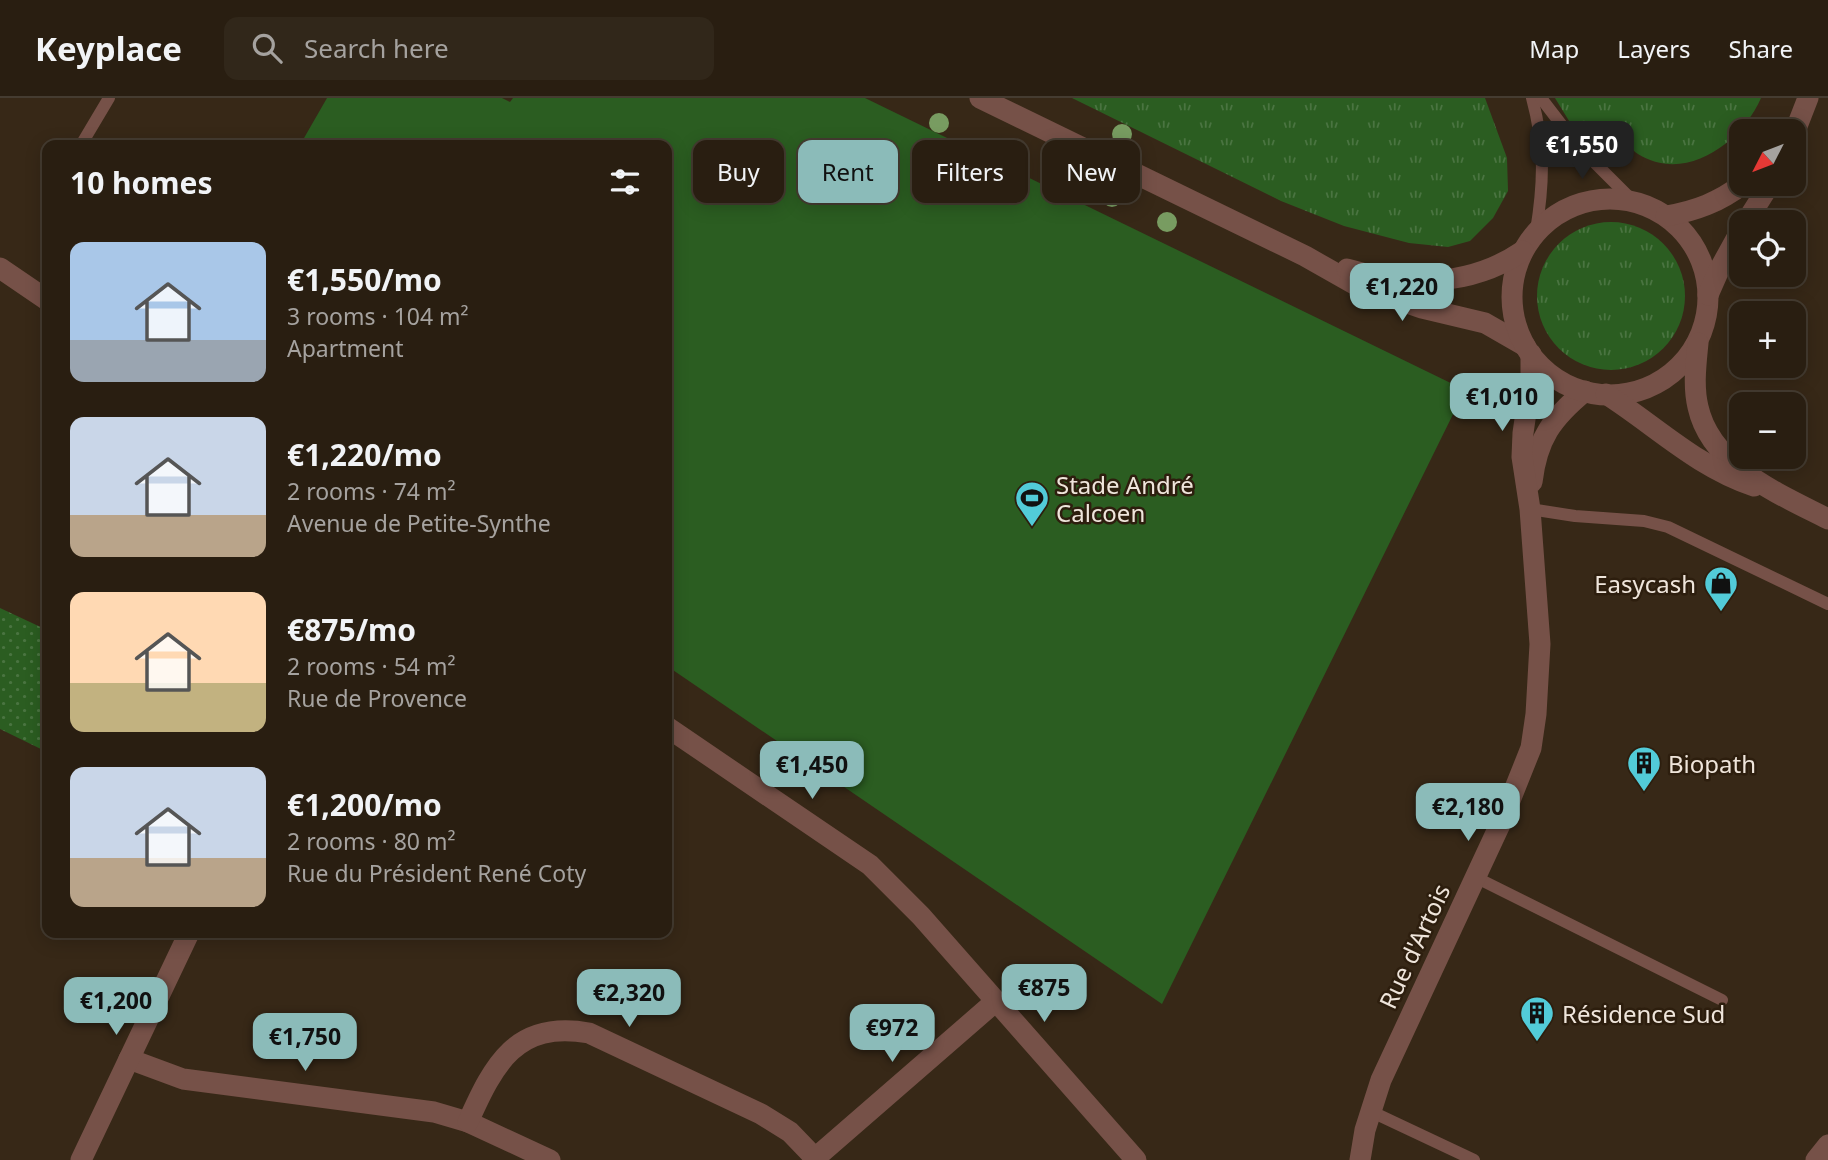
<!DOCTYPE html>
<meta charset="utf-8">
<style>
body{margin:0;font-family:"Noto Sans",sans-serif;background:#31271a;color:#f1f3f6;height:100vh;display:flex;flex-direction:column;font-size:26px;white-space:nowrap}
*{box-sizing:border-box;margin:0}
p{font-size:23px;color:#a5a29f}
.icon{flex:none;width:38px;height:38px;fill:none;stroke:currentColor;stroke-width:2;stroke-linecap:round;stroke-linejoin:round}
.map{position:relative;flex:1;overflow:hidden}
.sheet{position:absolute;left:42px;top:42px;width:630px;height:798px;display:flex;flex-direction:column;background:#291e11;border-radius:14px;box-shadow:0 4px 18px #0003,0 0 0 2px #453c31}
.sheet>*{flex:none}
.top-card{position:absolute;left:693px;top:42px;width:665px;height:63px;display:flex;gap:14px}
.needle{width:46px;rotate:228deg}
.tools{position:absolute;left:1729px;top:21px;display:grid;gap:14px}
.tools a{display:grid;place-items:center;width:77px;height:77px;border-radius:14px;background:#291e11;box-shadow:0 4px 18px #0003,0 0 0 2px #453c31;font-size:35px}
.price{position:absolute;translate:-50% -60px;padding:0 16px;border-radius:14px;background:#8bbbb9;color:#111;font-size:23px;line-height:46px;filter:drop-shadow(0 2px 4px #0008)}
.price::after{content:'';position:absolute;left:50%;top:42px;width:21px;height:16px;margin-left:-10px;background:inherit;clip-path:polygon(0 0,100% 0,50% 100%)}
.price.on{background:#222;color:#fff}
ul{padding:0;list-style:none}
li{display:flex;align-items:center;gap:21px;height:175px;padding:0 28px}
li span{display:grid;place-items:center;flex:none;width:196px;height:140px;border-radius:14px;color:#555}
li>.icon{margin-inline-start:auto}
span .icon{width:84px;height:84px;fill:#fffc;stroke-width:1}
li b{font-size:30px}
h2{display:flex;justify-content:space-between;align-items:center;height:84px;padding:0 28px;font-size:30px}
.pill{padding:0 24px;border-radius:14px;background:#291e11;box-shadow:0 4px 18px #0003,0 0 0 2px #453c31;font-size:24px;line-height:63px}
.pill.on{background:#8bbbb9;color:#111}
header{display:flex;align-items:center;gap:42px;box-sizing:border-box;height:98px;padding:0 35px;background:#291e11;border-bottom:2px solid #453c31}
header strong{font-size:33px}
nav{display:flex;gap:38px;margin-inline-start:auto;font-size:24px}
.search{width:490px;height:63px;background:#31271a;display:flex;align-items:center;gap:18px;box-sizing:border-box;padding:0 24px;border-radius:14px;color:#a5a29f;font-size:26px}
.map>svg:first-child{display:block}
.grass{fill:url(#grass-tufts)}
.park{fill:#2b5d21}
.garden{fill:url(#garden-dots)}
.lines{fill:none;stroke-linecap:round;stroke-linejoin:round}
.service{stroke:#765148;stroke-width:12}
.minor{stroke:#765148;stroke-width:21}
.tertiary{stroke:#765148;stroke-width:21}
.tree{fill:#789c61}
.labels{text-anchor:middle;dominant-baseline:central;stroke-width:5;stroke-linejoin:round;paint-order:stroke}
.poi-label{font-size:24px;fill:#efe5db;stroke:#2d1e0e;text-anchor:start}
.street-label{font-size:24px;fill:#efe5db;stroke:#2d1e0e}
</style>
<header>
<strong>Keyplace</strong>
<div class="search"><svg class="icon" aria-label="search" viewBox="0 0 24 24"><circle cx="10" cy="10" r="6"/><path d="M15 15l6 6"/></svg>Search here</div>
<nav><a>Map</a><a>Layers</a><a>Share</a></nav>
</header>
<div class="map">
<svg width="1828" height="1062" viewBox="0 0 1828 1062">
<defs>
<pattern id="grass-tufts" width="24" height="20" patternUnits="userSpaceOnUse" patternTransform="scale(1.75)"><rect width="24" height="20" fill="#2b5d21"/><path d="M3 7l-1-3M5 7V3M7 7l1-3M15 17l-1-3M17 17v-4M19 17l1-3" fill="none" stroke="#4a7441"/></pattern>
<pattern id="garden-dots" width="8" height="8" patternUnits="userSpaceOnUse" patternTransform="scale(1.75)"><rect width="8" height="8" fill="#2b5d21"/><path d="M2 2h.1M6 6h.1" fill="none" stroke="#4a7441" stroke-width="1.8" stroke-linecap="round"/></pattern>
</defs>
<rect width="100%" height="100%" fill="#372817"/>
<g class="grass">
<polygon points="1072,0 1485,0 1507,60 1508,93 1493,120 1470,143 1448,149 1409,145 1344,128 1281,103"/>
<path d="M 1555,0 L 1761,0 C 1742,44 1686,86 1638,56 C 1625,47 1611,26 1594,24 C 1587,23 1580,28 1574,31 Z"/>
<circle cx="1611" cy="198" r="74"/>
</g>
<polygon class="park" points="327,0 502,0 510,4 513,0 865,0 1465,292 1162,906 667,568 667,47 300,47"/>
<polygon class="garden" points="0,510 47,532 47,654 0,631"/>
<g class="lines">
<g class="service">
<path d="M 1532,0 C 1545,48 1544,84 1536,133"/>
<polyline points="1541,0 1577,47 1634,104"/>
<polyline points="81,47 109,0"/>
<polyline points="47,106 47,105"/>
<polyline points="1530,411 1575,418 1644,423 1668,429 1828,506"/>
<polyline points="1475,779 1722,902"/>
<polyline points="1370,1013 1474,1062"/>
</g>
<g class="minor">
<polyline points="0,170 47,202"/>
<path d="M 1532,384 C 1537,341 1552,320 1585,293"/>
<polyline points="667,629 870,767 921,818 1136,1062"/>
<polyline points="129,961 183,981 434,1014 468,1024 550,1062"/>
<path d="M 468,1024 C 494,966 516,922 589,935 L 761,1016 L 790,1034 L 815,1060"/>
<polyline points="81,1062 189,835"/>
<polyline points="813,1062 996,903"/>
<polyline points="1360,1062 1365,1032 1381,982 1503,720 1531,650 1536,616 1540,546 1530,411 1522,359 1523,335 1531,280 1531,256"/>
<polyline points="1816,1062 1828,1047"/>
</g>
<g class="tertiary">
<polyline points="980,0 1305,158 1358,188 1422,210 1485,225 1525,248"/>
<polyline points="1794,36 1808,0"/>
<circle cx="1610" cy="199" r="98"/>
<path d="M 1666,118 C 1696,113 1719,104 1743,86"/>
<polyline points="1746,124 1770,86"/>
<path d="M 1347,171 C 1407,189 1470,189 1523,153"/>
<polyline points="1708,197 1719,172 1741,132"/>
<path d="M 1698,245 C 1696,266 1693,288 1698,309 C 1711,368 1779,396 1828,421"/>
<path d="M 1606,296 C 1656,328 1697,369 1754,388"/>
</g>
</g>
<g class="tree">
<circle cx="939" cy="25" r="10"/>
<circle cx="1122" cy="36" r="10"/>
<circle cx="1112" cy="99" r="10"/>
<circle cx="1167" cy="124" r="10"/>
</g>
<defs>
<g id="stadium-pin" transform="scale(1.75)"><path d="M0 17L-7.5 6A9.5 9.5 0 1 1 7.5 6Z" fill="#52cbd8" stroke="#2d1e0e"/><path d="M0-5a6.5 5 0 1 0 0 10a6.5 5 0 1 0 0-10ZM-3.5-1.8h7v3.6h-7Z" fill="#111"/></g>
<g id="shop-pin" transform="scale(1.75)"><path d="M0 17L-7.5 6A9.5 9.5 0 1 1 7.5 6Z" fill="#52cbd8" stroke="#2d1e0e"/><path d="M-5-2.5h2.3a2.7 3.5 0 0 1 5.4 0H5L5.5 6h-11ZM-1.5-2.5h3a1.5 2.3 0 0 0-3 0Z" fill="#111"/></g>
<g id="building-pin" transform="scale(1.75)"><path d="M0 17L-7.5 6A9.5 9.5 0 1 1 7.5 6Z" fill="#52cbd8" stroke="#2d1e0e"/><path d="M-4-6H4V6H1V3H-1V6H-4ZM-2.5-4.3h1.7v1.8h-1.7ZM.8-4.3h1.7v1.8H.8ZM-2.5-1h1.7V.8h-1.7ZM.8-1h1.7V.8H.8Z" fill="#111"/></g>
</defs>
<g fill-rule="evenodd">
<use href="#stadium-pin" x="1032" y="400"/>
<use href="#shop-pin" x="1721" y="485"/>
<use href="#building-pin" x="1644" y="665"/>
<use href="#building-pin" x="1537" y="915"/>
</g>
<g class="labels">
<g class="poi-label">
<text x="1056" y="386">Stade André<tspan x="1056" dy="28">Calcoen</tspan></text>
<text x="1696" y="485" text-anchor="end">Easycash</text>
<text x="1668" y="665">Biopath</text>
<text x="1562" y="915">Résidence Sud</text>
</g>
<g class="street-label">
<text transform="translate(1414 848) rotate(-65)">Rue d'Artois</text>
</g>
</g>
</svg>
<div class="tools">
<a><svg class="needle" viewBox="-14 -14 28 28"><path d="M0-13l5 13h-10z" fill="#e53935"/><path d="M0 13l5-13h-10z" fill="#a5a29f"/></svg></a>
<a><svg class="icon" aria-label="locate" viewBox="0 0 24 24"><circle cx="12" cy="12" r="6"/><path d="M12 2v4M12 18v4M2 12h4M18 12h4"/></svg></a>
<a>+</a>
<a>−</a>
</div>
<b class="price on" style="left:1582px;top:83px">€1,550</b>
<b class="price" style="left:1402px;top:225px">€1,220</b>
<b class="price" style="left:1502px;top:335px">€1,010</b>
<b class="price" style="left:812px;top:703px">€1,450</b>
<b class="price" style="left:1468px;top:745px">€2,180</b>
<b class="price" style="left:1044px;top:926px">€875</b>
<b class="price" style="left:629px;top:931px">€2,320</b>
<b class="price" style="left:116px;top:939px">€1,200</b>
<b class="price" style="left:892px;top:966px">€972</b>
<b class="price" style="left:305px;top:975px">€1,750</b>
<div class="top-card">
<a class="pill">Buy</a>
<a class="pill on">Rent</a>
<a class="pill">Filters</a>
<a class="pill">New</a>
</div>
<section class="sheet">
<h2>10 homes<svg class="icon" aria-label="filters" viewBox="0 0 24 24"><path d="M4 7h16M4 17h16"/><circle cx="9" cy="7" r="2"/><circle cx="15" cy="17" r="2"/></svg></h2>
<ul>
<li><span style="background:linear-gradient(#a9c7e8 70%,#9aa5b1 0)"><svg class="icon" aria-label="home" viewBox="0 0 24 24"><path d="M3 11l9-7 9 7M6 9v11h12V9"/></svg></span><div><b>€1,550/mo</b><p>3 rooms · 104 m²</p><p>Apartment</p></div></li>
<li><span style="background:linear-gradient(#c9d6e8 70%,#b9a48a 0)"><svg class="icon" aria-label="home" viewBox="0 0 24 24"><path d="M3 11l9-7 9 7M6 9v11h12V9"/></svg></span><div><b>€1,220/mo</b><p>2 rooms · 74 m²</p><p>Avenue de Petite-Synthe</p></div></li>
<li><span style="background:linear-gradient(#ffd9b3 65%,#c2b280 0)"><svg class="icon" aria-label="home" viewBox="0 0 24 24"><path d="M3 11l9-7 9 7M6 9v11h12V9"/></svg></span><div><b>€875/mo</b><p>2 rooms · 54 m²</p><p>Rue de Provence</p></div></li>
<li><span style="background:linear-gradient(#c9d6e8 65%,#b9a48a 0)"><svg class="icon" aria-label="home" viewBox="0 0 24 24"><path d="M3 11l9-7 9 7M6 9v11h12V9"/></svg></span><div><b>€1,200/mo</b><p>2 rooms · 80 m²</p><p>Rue du Président René Coty</p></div></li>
</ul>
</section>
</div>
